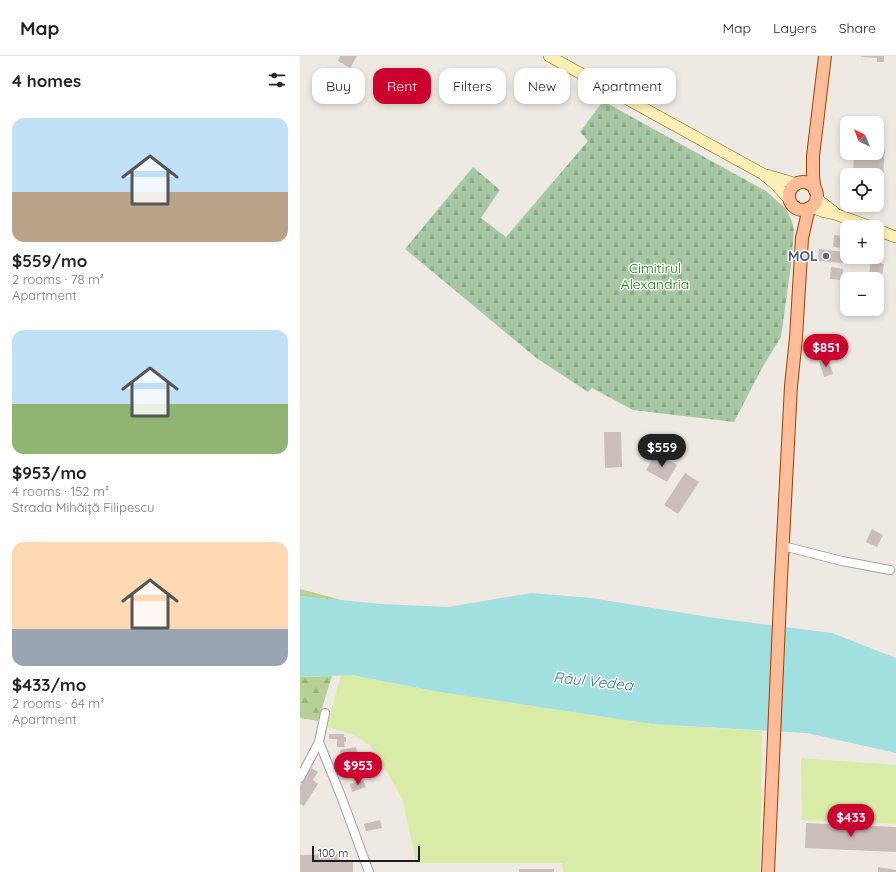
<!DOCTYPE html>
<meta charset="utf-8">
<style>
body{margin:0;font-family:Quicksand,sans-serif;background:#f2f2f2;color:#222;height:100vh;display:flex;flex-direction:column;font-size:15px;white-space:nowrap}
*{box-sizing:border-box;margin:0}
p{font-size:13px;color:#767676}
.icon{flex:none;width:22px;height:22px;fill:none;stroke:currentColor;stroke-width:2;stroke-linecap:round;stroke-linejoin:round}
.map{position:relative;flex:1;overflow:hidden}
.sheet{display:flex;flex-direction:column;background:#fff;width:300px}
.sheet>*{flex:none}
.hud{position:absolute;left:12px;top:12px;width:380px;height:36px;display:flex;gap:8px}
.needle{width:26px;rotate:318deg}
.fabs{position:absolute;left:540px;top:60px;display:grid;gap:8px}
.fabs a{display:grid;place-items:center;width:44px;height:44px;border-radius:8px;background:#fff;box-shadow:0 2px 6px #0003;font-size:20px}
.scale{position:absolute;left:12px;bottom:10px;width:108px;box-sizing:border-box;padding-left:4px;border:2px solid #1e1e1e;border-top:0;font-size:11px;line-height:14px;white-space:nowrap;color:#1e1e1e;-webkit-text-stroke:3px #fff;paint-order:stroke}
.price{position:absolute;translate:-50% -34px;padding:0 9px;border-radius:14px;background:#cc002e;color:#fff;font-size:13px;line-height:26px;filter:drop-shadow(0 1px 2px #0008)}
.price::after{content:'';position:absolute;left:50%;top:24px;width:12px;height:9px;margin-left:-6px;background:inherit;clip-path:polygon(0 0,100% 0,50% 100%)}
.price.on{background:#222;color:#fff}
ul{padding:0;list-style:none}
li{display:grid;align-content:center;gap:8px;height:212px;padding:0 12px}
li span{display:grid;place-items:center;height:124px;border-radius:12px;color:#555}
li>.icon{margin-inline-start:auto}
span .icon{width:72px;height:72px;fill:#fffc;stroke-width:1}
li b{font-size:17px}
h2{display:flex;justify-content:space-between;align-items:center;height:48px;padding:0 12px;font-size:17px}
.pill{padding:0 14px;border-radius:12px;background:#fff;box-shadow:0 2px 6px #0003;font-size:14px;line-height:36px}
.pill.on{background:#cc002e;color:#fff}
header{display:flex;align-items:center;gap:24px;box-sizing:border-box;height:56px;padding:0 20px;background:#fff;border-bottom:1px solid #e0e0e0}
header strong{font-size:19px}
nav{display:flex;gap:22px;margin-inline-start:auto;font-size:14px}
main{display:flex;flex:1;min-height:0}
.map>svg:first-child{display:block}
.grass{fill:#d9eca7}
.forest{fill:url(#forest-firs)}
.cemetery{fill:url(#cemetery-stones)}
.water{fill:#a2dfdf}
.building{fill:#cbbdb9}
.lines{fill:none;stroke-linecap:round;stroke-linejoin:round}
.street-casing{stroke:#a2a2a2;stroke-width:10}
.secondary-casing{stroke:#7a6b00;stroke-width:12}
.primary-casing{stroke:#984300;stroke-width:14}
.street{stroke:#fff;stroke-width:8}
.secondary{stroke:#fcefb5;stroke-width:11}
.primary{stroke:#ffbc99;stroke-width:12}
.service-dot{fill:#5c6f8a;stroke:#fff;stroke-width:1.5}
.labels{text-anchor:middle;dominant-baseline:central;stroke-width:3;stroke-linejoin:round;paint-order:stroke}
.service-label{font-size:14px;font-weight:bold;fill:#4e5e75;stroke:#fff;text-anchor:end}
.park-label{font-size:14px;fill:#188107;stroke:#fff}
.water-label{font-size:15px;font-style:italic;fill:#3b7a92;stroke:#fff}
</style>
<header>
<strong>Map</strong>
<nav><a>Map</a><a>Layers</a><a>Share</a></nav>
</header>
<main>
<section class="sheet">
<h2>4 homes<svg class="icon" aria-label="filters" viewBox="0 0 24 24"><path d="M4 7h16M4 17h16"/><circle cx="9" cy="7" r="2"/><circle cx="15" cy="17" r="2"/></svg></h2>
<ul>
<li><span style="background:linear-gradient(#bfe0f5 60%,#b9a48a 0)"><svg class="icon" aria-label="home" viewBox="0 0 24 24"><path d="M3 11l9-7 9 7M6 9v11h12V9"/></svg></span><div><b>$559/mo</b><p>2 rooms · 78 m²</p><p>Apartment</p></div></li>
<li><span style="background:linear-gradient(#bfe0f5 60%,#8fb573 0)"><svg class="icon" aria-label="home" viewBox="0 0 24 24"><path d="M3 11l9-7 9 7M6 9v11h12V9"/></svg></span><div><b>$953/mo</b><p>4 rooms · 152 m²</p><p>Strada Mihăiță Filipescu</p></div></li>
<li><span style="background:linear-gradient(#ffd9b3 70%,#9aa5b1 0)"><svg class="icon" aria-label="home" viewBox="0 0 24 24"><path d="M3 11l9-7 9 7M6 9v11h12V9"/></svg></span><div><b>$433/mo</b><p>2 rooms · 64 m²</p><p>Apartment</p></div></li>
</ul>
</section>
<div class="map">
<svg width="596" height="816" viewBox="0 0 596 816">
<defs>
<pattern id="forest-firs" width="22" height="20" patternUnits="userSpaceOnUse"><rect width="22" height="20" fill="#b5d196"/><path d="M5 1l3.5 6h-7zM16 11l3.5 6h-7z" fill="#9bb381"/></pattern>
<pattern id="cemetery-stones" width="16" height="16" patternUnits="userSpaceOnUse"><rect width="16" height="16" fill="#a6c9a3"/><path d="M2 7V4a2 2 0 0 1 4 0v3zM10 15v-3a2 2 0 0 1 4 0v3z" fill="#8eac8c"/></pattern>
</defs>
<rect width="100%" height="100%" fill="#efe9e3"/>
<g class="grass">
<polygon points="41,619 52,619 134,635 352,668 462,675 460,816 263,816 262,807 116,807 103,744 75,695 67,687 53,679 41,675 27,671 32,651"/>
<polygon points="501,702 596,709 596,768 502,764"/>
</g>
<g class="forest">
<polygon points="0,533 45,545 0,540"/>
<polygon points="32,620 18,665 0,662 0,621"/>
</g>
<polygon class="cemetery" points="303,45 466,135 486,153 492,165 494,175 491,209 481,281 462,312 434,366 333,354 292,332 288,336 235,301 151,231 105,193 173,111 200,134 181,162 206,181 288,85 280,76"/>
<polygon class="water" points="231,537 291,542 415,562 532,577 596,602 596,697 507,677 352,668 134,635 52,619 0,621 0,540 81,548 148,551"/>
<g class="building">
<polygon points="40,0 57,0 50,12 38,5"/>
<polygon points="561,0 584,0 584,6 577,6 577,2 561,1"/>
<polygon points="577,92 585,93 583,120 553,118 554,97 577,97"/>
<polygon points="534,179 545,180 544,192 533,191"/>
<polygon points="519,193 544,196 543,207 518,205"/>
<polygon points="571,205 584,208 578,243 577,243 577,223 568,223"/>
<polygon points="531,211 543,213 542,224 530,223"/>
<polygon points="528,302 533,318 524,321 519,305"/>
<polygon points="304,376 321,376 322,411 305,412"/>
<polygon points="356,397 377,409 367,426 346,414"/>
<polygon points="385,417 399,426 378,458 364,449"/>
<polygon points="572,473 583,479 577,491 566,486"/>
<polygon points="29,678 44,678 44,681 46,681 46,686 44,686 45,691 37,691 37,683 29,683"/>
<polygon points="56,691 58,699 41,701 40,694"/>
<polygon points="11,712 18,716 13,724 18,728 4,750 0,748 0,730"/>
<polygon points="63,724 66,731 52,736 50,728"/>
<polygon points="80,764 82,772 66,775 64,768"/>
<polygon points="506,767 596,771 596,796 505,792"/>
<polygon points="40,798 40,806 53,806 53,816 0,816 0,799"/>
<polygon points="578,811 596,814 596,816 578,816"/>
<rect x="219" y="813" width="35" height="3"/>
</g>
<g class="lines">
<g class="street-casing">
<g id="street">
<polyline points="483,490 542,505 590,514"/>
<polyline points="19,686 41,740 69,816"/>
<polyline points="0,722 19,686 25,657"/>
</g>
</g>
<g class="secondary-casing">
<g id="secondary">
<polyline points="249,0 463,118 475,128 489,143"/>
<polyline points="467,119 497,128"/>
<polyline points="516,142 534,156"/>
<polyline points="511,151 525,156 538,159 571,171"/>
<polyline points="577,174 596,181"/>
</g>
</g>
<g class="primary-casing">
<g id="primary">
<circle cx="503" cy="140" r="14"/>
<polyline points="515,134 513,121 513,100 525,0"/>
<polyline points="468,816 481,522 491,330 496,282 502,182 509,152"/>
</g>
</g>
<use href="#street" class="street"/>
<use href="#secondary" class="secondary"/>
<use href="#primary" class="primary"/>
</g>
<circle class="service-dot" cx="526" cy="200" r="4"/>
<g class="labels">
<g class="service-label">
<text x="518" y="200">MOL</text>
</g>
<g class="park-label">
<text x="355" y="212">Cimitirul<tspan x="355" dy="16">Alexandria</tspan></text>
</g>
<g class="water-label">
<text transform="translate(293 625) rotate(6)">Râul Vedea</text>
</g>
</g>
</svg>
<div class="fabs">
<a><svg class="needle" viewBox="-14 -14 28 28"><path d="M0-13l5 13h-10z" fill="#e53935"/><path d="M0 13l5-13h-10z" fill="#767676"/></svg></a>
<a><svg class="icon" aria-label="locate" viewBox="0 0 24 24"><circle cx="12" cy="12" r="6"/><path d="M12 2v4M12 18v4M2 12h4M18 12h4"/></svg></a>
<a>+</a>
<a>−</a>
</div>
<div class="scale">100 m</div>
<b class="price" style="left:526px;top:312px">$851</b>
<b class="price on" style="left:362px;top:412px">$559</b>
<b class="price" style="left:58px;top:730px">$953</b>
<b class="price" style="left:551px;top:782px">$433</b>
<div class="hud">
<a class="pill">Buy</a>
<a class="pill on">Rent</a>
<a class="pill">Filters</a>
<a class="pill">New</a>
<a class="pill">Apartment</a>
</div>
</div>
</main>
